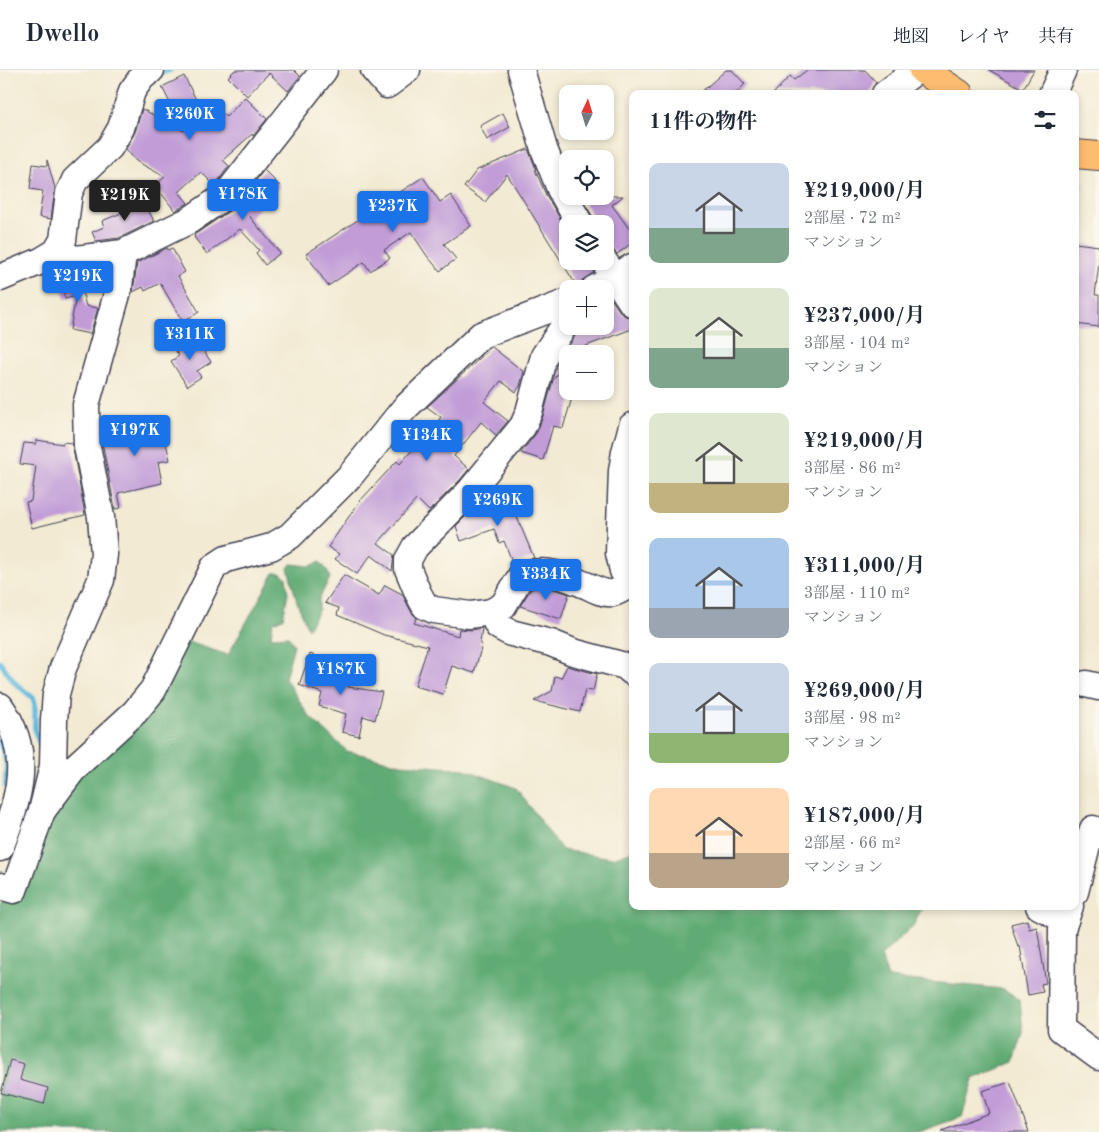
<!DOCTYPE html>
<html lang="ja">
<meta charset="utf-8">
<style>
body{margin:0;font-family:"Old Standard TT","Noto Serif JP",serif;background:#f2f2f3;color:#1f2937;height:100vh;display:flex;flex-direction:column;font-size:19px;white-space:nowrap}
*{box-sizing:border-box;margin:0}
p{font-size:16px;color:#747a83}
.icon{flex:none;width:28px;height:28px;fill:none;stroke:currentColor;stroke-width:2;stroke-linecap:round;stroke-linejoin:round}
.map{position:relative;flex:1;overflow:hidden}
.side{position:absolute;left:629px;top:20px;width:450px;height:820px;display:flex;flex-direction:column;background:#fff;border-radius:10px;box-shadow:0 2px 8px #0003}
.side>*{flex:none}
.needle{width:32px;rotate:4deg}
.tools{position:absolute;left:559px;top:15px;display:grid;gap:10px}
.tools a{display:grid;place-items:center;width:55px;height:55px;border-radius:10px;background:#fff;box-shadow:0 2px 8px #0003;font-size:25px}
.price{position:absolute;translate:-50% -42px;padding:0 11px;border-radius:5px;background:#1a73e8;color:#fff;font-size:16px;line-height:32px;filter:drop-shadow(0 1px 2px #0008)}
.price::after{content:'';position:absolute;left:50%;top:30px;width:15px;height:11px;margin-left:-8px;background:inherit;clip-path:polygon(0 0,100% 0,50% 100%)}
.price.current{background:#222;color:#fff}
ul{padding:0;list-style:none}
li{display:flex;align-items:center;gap:15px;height:125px;padding:0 20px}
li span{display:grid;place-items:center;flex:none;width:140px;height:100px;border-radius:10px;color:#555}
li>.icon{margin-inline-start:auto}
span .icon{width:60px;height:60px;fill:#fffc;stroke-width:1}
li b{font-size:21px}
h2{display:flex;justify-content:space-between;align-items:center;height:60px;padding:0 20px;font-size:21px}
header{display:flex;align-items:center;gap:30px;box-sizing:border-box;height:70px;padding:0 25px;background:#fff;border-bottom:1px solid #e0e1e3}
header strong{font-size:24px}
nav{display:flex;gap:28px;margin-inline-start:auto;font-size:18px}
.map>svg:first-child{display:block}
.forest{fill:#61ab74;stroke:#426658}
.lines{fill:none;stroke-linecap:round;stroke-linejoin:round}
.stream{stroke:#61b9de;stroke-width:5.5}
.building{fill:#c19cd7}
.minor-casing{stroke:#414052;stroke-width:29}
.major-casing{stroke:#414052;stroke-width:30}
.minor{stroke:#fff;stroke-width:26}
.major{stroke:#fdbc70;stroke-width:28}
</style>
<header>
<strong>Dwello</strong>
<nav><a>地図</a><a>レイヤ</a><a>共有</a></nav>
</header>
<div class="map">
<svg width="1099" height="1062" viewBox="0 0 1099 1062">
<rect width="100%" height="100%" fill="#fbf7ec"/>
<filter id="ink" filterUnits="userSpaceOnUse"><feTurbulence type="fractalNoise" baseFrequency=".02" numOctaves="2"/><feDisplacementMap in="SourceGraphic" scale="10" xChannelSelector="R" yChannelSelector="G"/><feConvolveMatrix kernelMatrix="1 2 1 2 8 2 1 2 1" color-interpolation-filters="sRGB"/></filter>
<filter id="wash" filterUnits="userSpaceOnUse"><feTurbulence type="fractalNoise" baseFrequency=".0096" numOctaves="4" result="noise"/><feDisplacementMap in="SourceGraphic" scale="20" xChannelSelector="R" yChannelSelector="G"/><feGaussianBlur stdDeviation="1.12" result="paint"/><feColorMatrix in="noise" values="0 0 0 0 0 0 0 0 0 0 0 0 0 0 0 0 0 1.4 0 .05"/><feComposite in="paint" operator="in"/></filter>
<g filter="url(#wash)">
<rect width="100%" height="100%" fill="#f2ead2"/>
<g class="forest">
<polygon points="320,492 327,500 330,508 319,529 319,539 308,559 297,532 288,498 291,494 310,496"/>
<polygon points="274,503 280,503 286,507 288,523 283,548 273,552 271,567 288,566 294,575 285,608 309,646 347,681 401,694 464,699 516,718 562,780 613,788 632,781 632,836 923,836 913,856 881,886 888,908 1004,919 1020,930 1023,963 1014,992 973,1009 962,1047 919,1062 0,1062 0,835 20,785 87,692 188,572 228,585"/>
</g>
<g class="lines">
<g class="stream">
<polyline points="157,5 170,0"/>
<polyline points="1075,116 1080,116"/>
<polyline points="0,592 15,613 33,628 35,634 35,661 42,679"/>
<polyline points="0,669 7,693 6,716"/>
</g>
</g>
<g id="blocks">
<g class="building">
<polygon points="235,0 294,0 300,6 288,21 269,3 247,26 228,7"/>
<polygon points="726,0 732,0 745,14 735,24 699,24"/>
<polygon points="807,0 865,0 876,12 870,24 773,24 790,6 794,10"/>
<polygon points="989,0 1034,0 1023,19"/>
<polygon points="184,6 209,55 222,43 226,47 245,27 267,49 253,66 252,64 223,90 229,96 216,114 214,115 201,102 179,122 188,133 175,141 155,115 165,107 136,91 126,79 135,62 142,39 184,61 162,17"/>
<polygon points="503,43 510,57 487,70 480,56"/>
<polygon points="528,79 536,99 535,100 546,125 568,162 568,191 589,191 594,202 582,211 578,218 507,104 485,132 464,117 477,100"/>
<polygon points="47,90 55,118 51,149 39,147 43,121 30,119 33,94 47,96"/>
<polygon points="264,100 280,116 250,147 280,183 265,195 256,183 259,180 240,159 207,184 194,167 195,166 194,165 235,137"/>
<polygon points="423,107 440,132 451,125 471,156 444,174 456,189 440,201 427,186 411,162 384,180 390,188 370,201 364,192 328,216 306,184"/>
<polygon points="141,126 154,151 119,168 96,171 92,162 104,157 102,151 119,144"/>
<polygon points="592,126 623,126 612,135 632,163 632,173 617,184 611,178 605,176 605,154 595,154 593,147 584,132"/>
<polygon points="1075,173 1099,176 1099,193 1095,225 1099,225 1099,257 1075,254"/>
<polygon points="167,178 168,180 172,178 185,202 178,206 199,242 183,252 160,213 145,221 143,217 133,222 137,193"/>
<polygon points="58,198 77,204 86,236 98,238 90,264 70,260 76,226 65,229"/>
<polygon points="610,227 620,242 625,246 632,248 632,259 586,276 595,284 564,284 581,256 605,256 605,230"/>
<polygon points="194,266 211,292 197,301 201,307 187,316 171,291 179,286 175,280"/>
<polygon points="492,277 524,302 520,316 516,322 501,311 484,332 508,351 496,365 481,352 454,386 469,399 459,411 429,441 417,429 378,473 394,485 392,501 371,485 357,504 335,489 339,484 328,477 359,432 397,391 400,394 419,372 421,374 441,347 427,337"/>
<polygon points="568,290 568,321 574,321 563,358 553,356 543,390 521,383 537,362 543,346 553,310"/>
<polygon points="147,350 149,355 161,352 170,390 158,392 162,413 118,423 121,438 115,439 102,372 109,370 107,361"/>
<polygon points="36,370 63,374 63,372 72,373 85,445 32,458 26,432 31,431 36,396 20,394 24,373 36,374"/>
<polygon points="520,423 514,440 534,488 517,492 513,494 504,471 499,473 494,459 461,471 456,456 474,438"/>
<polygon points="344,505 379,525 385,515 402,524 412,543 417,548 414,553 458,566 459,559 472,560 482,558 480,574 482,575 474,603 452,596 443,624 415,616 428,576 384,565 337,545 339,538 325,533"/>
<polygon points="540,517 550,518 569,524 561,549 520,536 531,519"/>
<polygon points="310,584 327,590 322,604 350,611 348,617 382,622 375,650 363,646 359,666 342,662 346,644 319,636 322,623 299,615"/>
<polygon points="567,596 597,604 593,621 585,620 580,642 534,631 552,621 555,606 561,608"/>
<polygon points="1027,850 1029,859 1037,857 1046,913 1041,914 1043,922 1028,925 1020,876 1018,877 1011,854"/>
<polygon points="10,990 24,994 20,1010 48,1018 44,1034 1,1023"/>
<polygon points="1010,1012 1029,1062 942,1062 942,1061 989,1043 982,1021"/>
</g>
</g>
</g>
<g filter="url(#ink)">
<use href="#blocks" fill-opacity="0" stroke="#414052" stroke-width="1"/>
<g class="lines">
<g class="minor-casing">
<g id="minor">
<polyline points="374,0 387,15 407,0"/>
<polyline points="521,0 544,79 560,119 580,154"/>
<polyline points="885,24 917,0"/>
<polyline points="1052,24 1063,0"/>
<polyline points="56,182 76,189 123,183 190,150 226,125 324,0"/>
<polyline points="604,191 632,233"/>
<polyline points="0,208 41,191 56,182 63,170 69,123 75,110 110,77 121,58 132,21 142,7 151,0"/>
<polyline points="594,219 615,208 632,197"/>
<path d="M 568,250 L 544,286 L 529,342 L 523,356 L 470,421 L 415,477 L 408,490 L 408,499 L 418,523 L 425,536 L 434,540 L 470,545 L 491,542 L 503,536 L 521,506 C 547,497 563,506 588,516 C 596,520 604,524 613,523 C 619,522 625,517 630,514"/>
<polyline points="632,356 625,382 622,401 619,483 623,501 632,517"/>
<polyline points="491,542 498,556 511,563 551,573 573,582 625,596 632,602"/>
<polyline points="1086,614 1099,617"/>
<path d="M 0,636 C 34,684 19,728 0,778"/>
<polyline points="42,741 75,697 135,642 153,620 214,497 226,489 271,477 290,466 350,406 404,339 481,265 568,232"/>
<polyline points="0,816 14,820 42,741 53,696 54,650 56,624 63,598 101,510 104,484 101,447 87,376 86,335 119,217 123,183"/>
<polyline points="1075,822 1087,775 1093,759"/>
<polyline points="1039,836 1065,850"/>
<polyline points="1070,836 1062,859 1061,959 1099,987"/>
</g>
</g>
<g class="major-casing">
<g id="major">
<polyline points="923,0 959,24"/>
<polyline points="1075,84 1099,86"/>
</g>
</g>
<use href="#minor" class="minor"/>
<use href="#major" class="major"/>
</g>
</g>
</svg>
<div class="tools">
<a><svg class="needle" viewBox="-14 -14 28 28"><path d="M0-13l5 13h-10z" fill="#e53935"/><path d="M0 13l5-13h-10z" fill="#747a83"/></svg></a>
<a><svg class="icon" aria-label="locate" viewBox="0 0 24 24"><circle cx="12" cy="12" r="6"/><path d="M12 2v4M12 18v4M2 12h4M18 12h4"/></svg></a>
<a><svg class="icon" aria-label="layers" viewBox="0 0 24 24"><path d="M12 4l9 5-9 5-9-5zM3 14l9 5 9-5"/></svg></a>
<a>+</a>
<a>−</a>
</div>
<b class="price" style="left:190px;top:71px">¥260K</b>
<b class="price" style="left:243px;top:151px">¥178K</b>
<b class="price current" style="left:125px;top:152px">¥219K</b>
<b class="price" style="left:393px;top:163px">¥237K</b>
<b class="price" style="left:78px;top:233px">¥219K</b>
<b class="price" style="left:190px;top:291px">¥311K</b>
<b class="price" style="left:135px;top:387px">¥197K</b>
<b class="price" style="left:427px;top:392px">¥134K</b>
<b class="price" style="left:498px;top:457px">¥269K</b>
<b class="price" style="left:546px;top:531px">¥334K</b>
<b class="price" style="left:341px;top:626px">¥187K</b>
<section class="side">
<h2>11件の物件<svg class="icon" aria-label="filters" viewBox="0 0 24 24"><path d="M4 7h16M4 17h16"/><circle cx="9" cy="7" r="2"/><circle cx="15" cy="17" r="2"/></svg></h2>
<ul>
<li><span style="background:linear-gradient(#c9d6e8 65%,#7fa58c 0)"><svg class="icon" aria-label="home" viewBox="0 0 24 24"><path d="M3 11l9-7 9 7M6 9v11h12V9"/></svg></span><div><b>¥219,000/月</b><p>2部屋 · 72 m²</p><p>マンション</p></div></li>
<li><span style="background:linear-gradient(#dfe7d0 60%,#7fa58c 0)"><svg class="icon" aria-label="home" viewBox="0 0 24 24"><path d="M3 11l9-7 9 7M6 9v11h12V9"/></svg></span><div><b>¥237,000/月</b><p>3部屋 · 104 m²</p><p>マンション</p></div></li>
<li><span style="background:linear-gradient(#dfe7d0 70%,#c2b280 0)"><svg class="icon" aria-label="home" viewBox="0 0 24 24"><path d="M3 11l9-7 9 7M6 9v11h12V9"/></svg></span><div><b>¥219,000/月</b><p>3部屋 · 86 m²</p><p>マンション</p></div></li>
<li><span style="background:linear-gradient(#a9c7e8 70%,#9aa5b1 0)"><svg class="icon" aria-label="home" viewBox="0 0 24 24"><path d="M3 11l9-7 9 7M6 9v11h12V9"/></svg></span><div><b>¥311,000/月</b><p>3部屋 · 110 m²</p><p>マンション</p></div></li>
<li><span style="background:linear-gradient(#c9d6e8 70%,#8fb573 0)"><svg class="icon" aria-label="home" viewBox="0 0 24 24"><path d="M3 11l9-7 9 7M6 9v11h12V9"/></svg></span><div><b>¥269,000/月</b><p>3部屋 · 98 m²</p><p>マンション</p></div></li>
<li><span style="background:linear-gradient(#ffd9b3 65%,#b9a48a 0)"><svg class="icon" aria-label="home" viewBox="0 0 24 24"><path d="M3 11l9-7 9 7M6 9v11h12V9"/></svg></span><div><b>¥187,000/月</b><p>2部屋 · 66 m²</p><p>マンション</p></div></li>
</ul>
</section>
</div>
